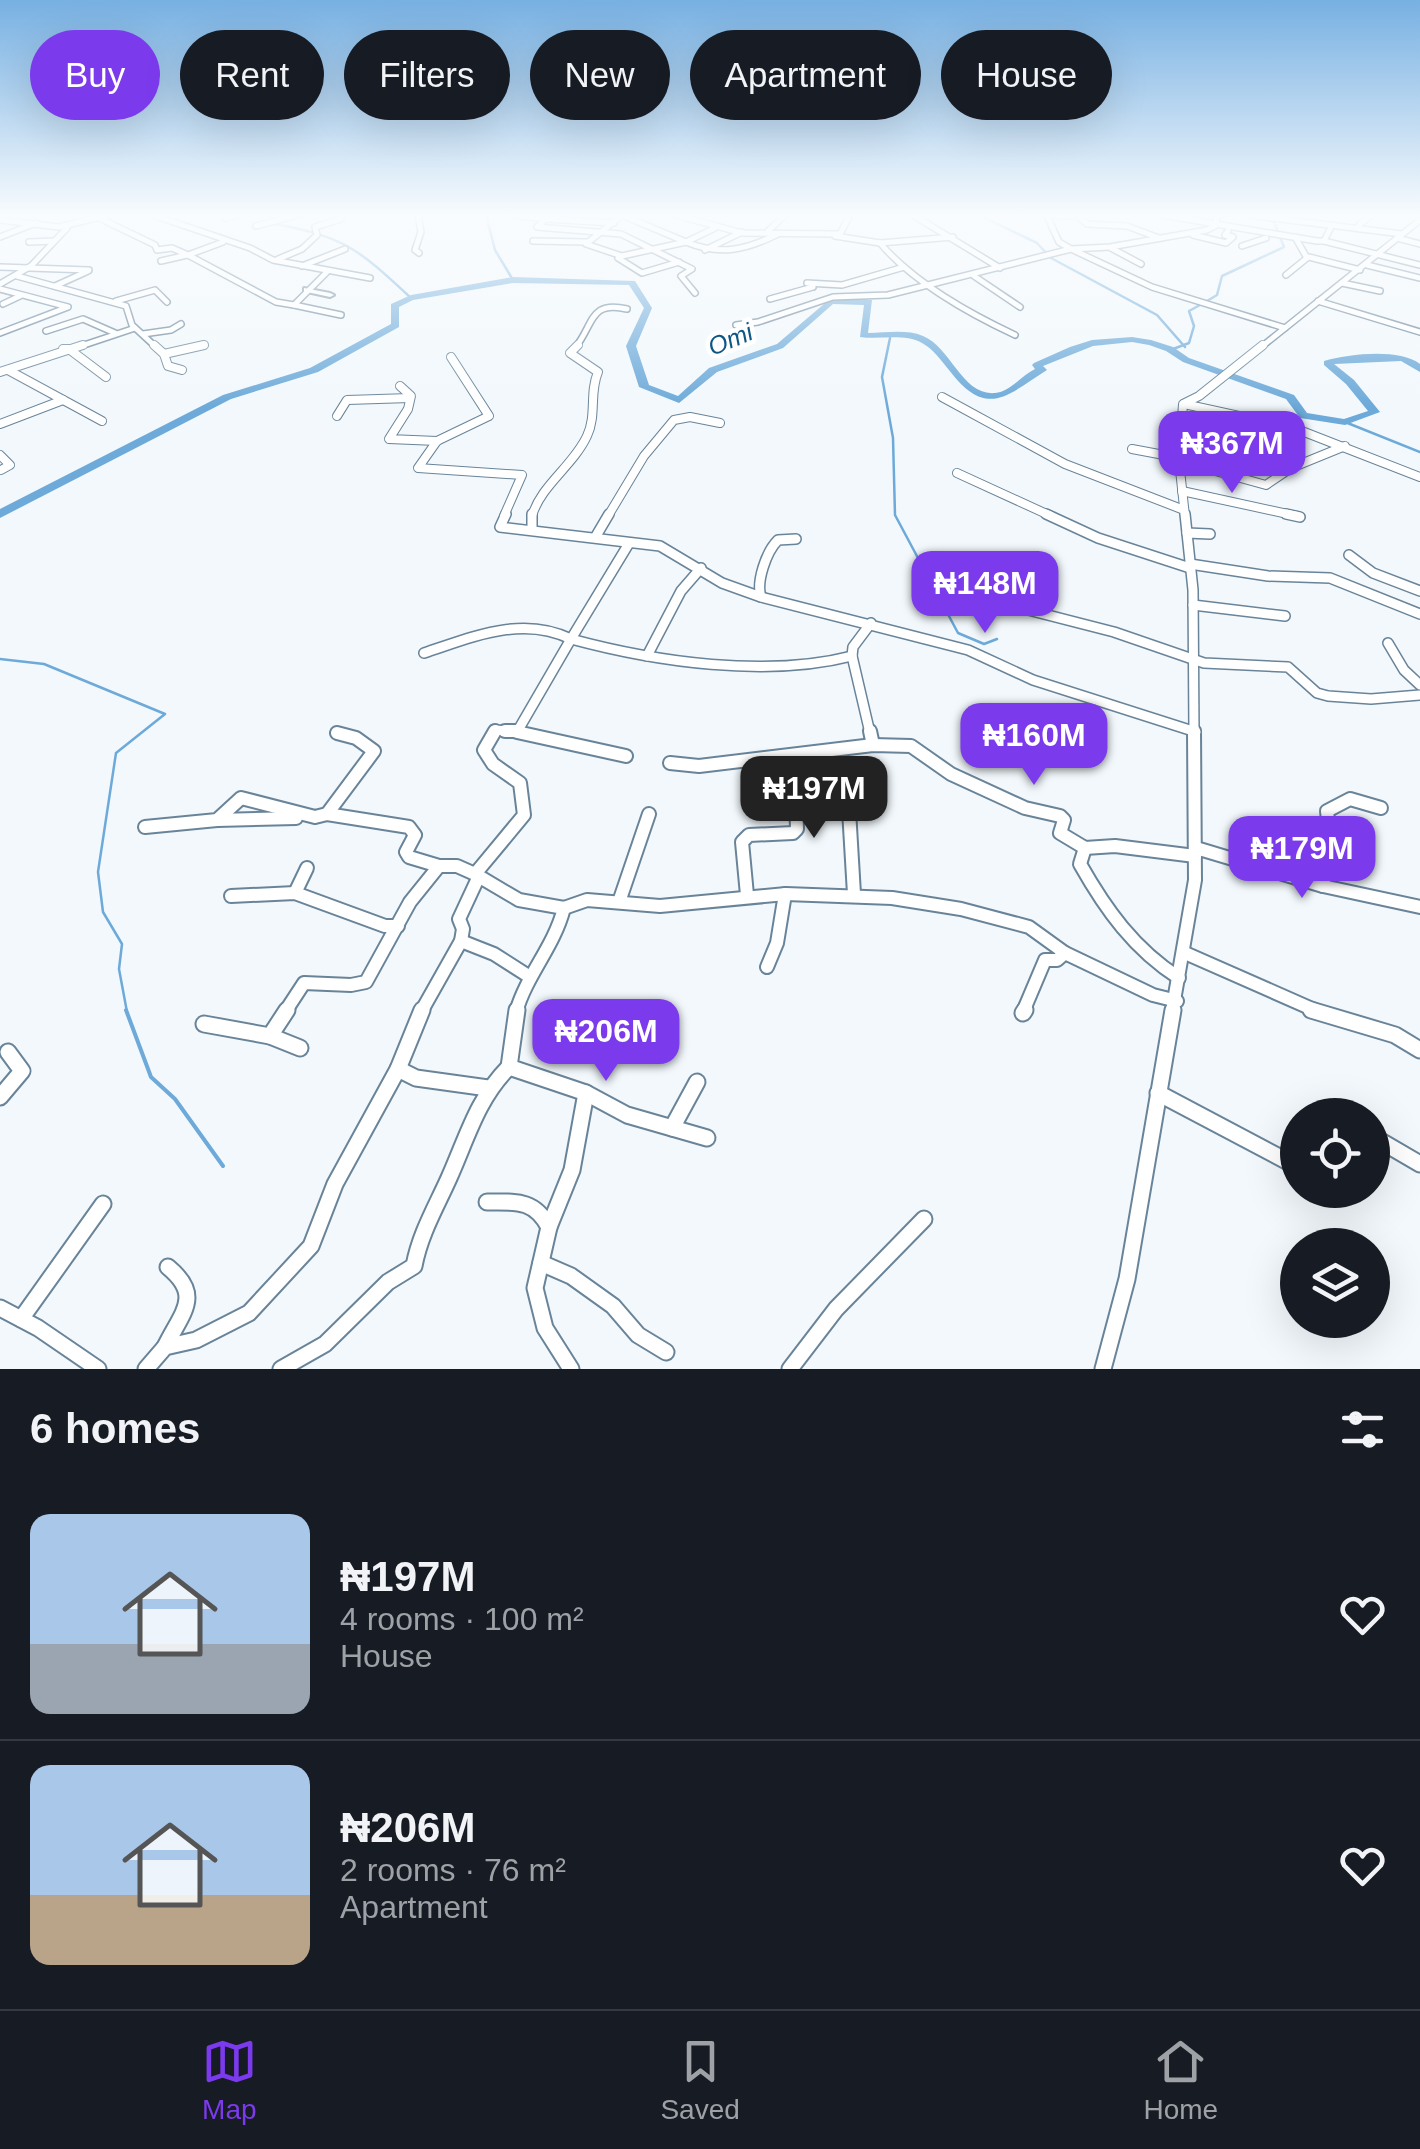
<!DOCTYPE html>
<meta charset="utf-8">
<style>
body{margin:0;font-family:Helvetica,sans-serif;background:#242831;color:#f1f3f6;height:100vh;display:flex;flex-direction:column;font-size:38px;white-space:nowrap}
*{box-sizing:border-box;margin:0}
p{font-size:32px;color:#9ea1a6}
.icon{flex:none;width:55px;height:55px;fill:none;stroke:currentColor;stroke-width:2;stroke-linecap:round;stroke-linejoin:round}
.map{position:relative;height:1369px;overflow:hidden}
.side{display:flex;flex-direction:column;background:#171b24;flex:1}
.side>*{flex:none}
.banner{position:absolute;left:30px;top:30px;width:1360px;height:90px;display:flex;gap:20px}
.fabs{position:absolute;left:1280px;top:1098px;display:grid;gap:20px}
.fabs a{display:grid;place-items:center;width:110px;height:110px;border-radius:50%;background:#171b24;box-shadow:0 10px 40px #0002;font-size:50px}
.price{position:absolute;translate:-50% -85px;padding:0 22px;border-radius:20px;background:#7c3aed;color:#fff;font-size:32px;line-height:65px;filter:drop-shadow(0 2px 5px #0008)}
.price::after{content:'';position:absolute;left:50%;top:60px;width:30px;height:22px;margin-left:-15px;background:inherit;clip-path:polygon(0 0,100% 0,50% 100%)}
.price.active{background:#222;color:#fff}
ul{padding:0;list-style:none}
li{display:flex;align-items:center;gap:30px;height:250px;padding:0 30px}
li+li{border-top:2px solid #363941}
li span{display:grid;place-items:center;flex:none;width:280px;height:200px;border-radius:20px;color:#555}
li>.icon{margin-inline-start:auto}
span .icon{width:120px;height:120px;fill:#fffc;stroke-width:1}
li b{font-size:42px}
h2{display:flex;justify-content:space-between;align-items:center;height:120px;padding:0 30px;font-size:42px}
.chip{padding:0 35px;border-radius:45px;background:#171b24;box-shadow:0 10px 40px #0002;font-size:35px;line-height:90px}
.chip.active{background:#7c3aed;color:#fff}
.tabs{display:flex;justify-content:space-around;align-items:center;height:140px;border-top:2px solid #363941;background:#171b24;font-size:28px;color:#9ea1a6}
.tabs a{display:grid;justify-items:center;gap:5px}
.tabs .active{color:#7c3aed}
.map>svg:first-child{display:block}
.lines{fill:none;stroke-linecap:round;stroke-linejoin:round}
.stream-far1{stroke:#6daad9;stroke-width:2.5}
.stream{stroke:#6daad9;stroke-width:4}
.river{fill:#6daad9;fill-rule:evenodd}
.minor-far4-casing{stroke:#698499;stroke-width:8}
.minor-far3-casing{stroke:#698499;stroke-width:10}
.minor-far2-casing{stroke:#698499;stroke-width:12}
.minor-far1-casing{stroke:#698499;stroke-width:16}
.minor-casing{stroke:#698499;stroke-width:19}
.tertiary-casing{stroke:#698499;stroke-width:4}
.minor-far4{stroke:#fff;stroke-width:5}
.minor-far3{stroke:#fff;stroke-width:8}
.minor-far2{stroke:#fff;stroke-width:9}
.minor-far1{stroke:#fff;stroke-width:12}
.minor{stroke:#fff;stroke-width:15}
.tertiary{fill:#fff;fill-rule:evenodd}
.labels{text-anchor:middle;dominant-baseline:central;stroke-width:9;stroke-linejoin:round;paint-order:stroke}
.far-water-label{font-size:25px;font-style:italic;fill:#0e5783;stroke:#fff}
</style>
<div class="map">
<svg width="1420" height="1369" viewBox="0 0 1420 1369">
<rect width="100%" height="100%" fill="#f2f8fc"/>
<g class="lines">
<g class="stream-far1">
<polyline points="486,215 495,250 513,280"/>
<polyline points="979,215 1037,243 1051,258 1157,315 1185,347"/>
<path d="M 275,224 C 346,237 359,250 411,298"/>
<polyline points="1207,301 1217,295 1222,276 1284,247 1274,222"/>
<polyline points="890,338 882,377 893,438 895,515 958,633 984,644 997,639"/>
<polyline points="1173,349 1189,343 1194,326 1189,311 1200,305"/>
<polyline points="1345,422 1420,452"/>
<polyline points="0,659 44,664 165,714 116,753 98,872 103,912 122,944 119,969 127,1012"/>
</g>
<polyline class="stream" points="126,1010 151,1077 175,1099 223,1166"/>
<path class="river" d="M 513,277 L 635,281 L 652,308 L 636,346 L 649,385 L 678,396 L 709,368 L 777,344 L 831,298 L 872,300 L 868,333 C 886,333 906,329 923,336 C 951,347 962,396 995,393 C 1010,392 1022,375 1035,369 L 1032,365 L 1034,363 L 1070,347 L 1092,340 L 1132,337 L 1151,340 L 1173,347 L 1189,358 L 1294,395 L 1307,413 L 1344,419 L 1368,411 L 1346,384 L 1324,365 L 1324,361 C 1349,354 1399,348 1420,364 L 1420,372 L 1401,361 L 1334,364 L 1354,380 L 1380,412 L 1345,425 L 1300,418 L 1286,399 L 1183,362 L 1166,351 L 1149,345 L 1132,342 L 1093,346 L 1043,366 L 1047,370 C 1007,395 987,420 949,370 C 941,360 933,349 922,343 C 904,333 879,340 860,337 L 864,305 L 833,304 L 783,348 L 717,372 L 679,403 L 639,387 L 626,346 L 644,308 L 629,285 L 513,283 L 413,300 L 399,307 L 399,327 L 318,372 L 231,399 L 0,518 L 0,509 L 223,395 L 310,368 L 391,324 L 391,304 L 411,295 Z"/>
<g class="minor-far4-casing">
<g id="minor-far4">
<polyline points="153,215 250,248 273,260 370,278"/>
<polyline points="418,215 421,232 415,250 419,253"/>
<polyline points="514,215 546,219 537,227 621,234 692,269 681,276 695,293"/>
<polygon points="622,215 686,242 622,256 586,244"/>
<polyline points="676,215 742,233 840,234 850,215"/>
<polyline points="913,215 1000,268"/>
<polyline points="1046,215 1078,216 1087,224 1127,226 1159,238"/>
<polyline points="1162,215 1317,241 1324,241 1332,225"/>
<polyline points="1248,215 1402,234"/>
<polyline points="1047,216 1059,242 1071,249 1152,287 1285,328"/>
<polyline points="99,218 155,245 157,250 172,248 188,255"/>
<polyline points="225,218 236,215"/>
<polyline points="546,219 614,223"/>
<polyline points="0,220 59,227 108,215"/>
<polyline points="256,226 298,215"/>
<polyline points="1360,229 1359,225 1371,215"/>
<polyline points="767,232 785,215"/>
<polyline points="1193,235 1226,243 1233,237 1225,235 1228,231"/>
<polyline points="835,236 880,243 953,237"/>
<polyline points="0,237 36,223"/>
<polyline points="1397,238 1420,244"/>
<polyline points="533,241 587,242"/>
<polyline points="1324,241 1420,265"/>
<polyline points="29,242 54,241"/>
<polyline points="223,242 188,255 276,302 294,305"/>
<path d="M 686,242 C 720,256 746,250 778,234"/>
<polyline points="686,242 715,228"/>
<path d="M 880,243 C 914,283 968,313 1015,335"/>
<polyline points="1242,246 1266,238"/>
<polyline points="1111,248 1141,264"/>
<polyline points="705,250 742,232"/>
<polyline points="1309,257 1360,270"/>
<polyline points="618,258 642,273 679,262"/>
<polyline points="276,260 302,249 317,235 315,227 341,219 342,215"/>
<polyline points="161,261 187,255"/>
<polyline points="1367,265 1420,278"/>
<polyline points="302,266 345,249"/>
<polyline points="0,267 89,270"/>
<polyline points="327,272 294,305 341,315"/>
<polyline points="1286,275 1307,258 1295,237"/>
<polyline points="17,276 126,306 132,325 157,348"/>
<polyline points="974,276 1020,307"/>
<polyline points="807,283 842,285 904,267"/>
<polyline points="1342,283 1380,291"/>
<polyline points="0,284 31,266 67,228"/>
<polyline points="55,286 88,271"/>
<polyline points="0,289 68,307 0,333"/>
<polyline points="770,299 813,287"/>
<polyline points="116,301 155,290 167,302"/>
<polyline points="1318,301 1420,332"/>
<polyline points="3,304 20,296"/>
<polyline points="736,325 758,322 833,297 888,295 1071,249 1110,247 1207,230 1215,226 1218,215"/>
<polyline points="46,331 83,319 115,333"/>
<polyline points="143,334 171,330 181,324"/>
<polyline points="75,348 135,328"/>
<polyline points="192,348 204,345"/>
<path d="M 575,348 C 594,325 589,300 627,309"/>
<polyline points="1260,348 1420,220"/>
</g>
</g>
<g class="minor-far3-casing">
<g id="minor-far3">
<polyline points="154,345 164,354 168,366 182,370"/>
<polyline points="63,349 69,349 106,377"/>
<polyline points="164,354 204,345"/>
<polyline points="451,357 489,416 437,441 418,468 522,475 504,516"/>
<polyline points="8,370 102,421"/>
<polyline points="0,372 83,345"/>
<polyline points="400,386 411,396 408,409 389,439 437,441"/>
<polyline points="942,397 1065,464 1184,510"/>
<polyline points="1184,404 1294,428 1420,477"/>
<polyline points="337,416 347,400 410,398"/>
<polyline points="0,424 63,400"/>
<polyline points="1132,449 1180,458"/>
<polyline points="0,455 10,465 1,470"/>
<polyline points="1179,461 1266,485 1291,468 1345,446"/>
<polyline points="957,473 1051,516"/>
<polyline points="1182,491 1297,516"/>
<path d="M 532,516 C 541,485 573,466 587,436 C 597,415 589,393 598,372 L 570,353 L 578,345"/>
<polyline points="608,516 644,456 674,420 690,417 720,423"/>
<polyline points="1185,516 1179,461 1183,404 1199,396 1263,345"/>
</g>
</g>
<g class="minor-far2-casing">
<g id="minor-far2">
<polyline points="506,514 500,527 660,546 722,583 761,597 968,650 1033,680 1196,732"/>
<polyline points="1046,514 1098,538 1190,568"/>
<polyline points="1185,514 1193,590 1194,733"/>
<polyline points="1286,514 1300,517"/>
<polyline points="532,528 532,514"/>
<polyline points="1187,533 1210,534"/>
<polyline points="596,536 609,514"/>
<polyline points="1349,555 1373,573 1420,591"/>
<polyline points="1190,564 1268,576 1330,578 1420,614"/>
<polyline points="962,593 1114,632 1204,663 1288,667 1317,693 1328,696 1371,699 1420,695"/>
<path d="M 761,597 C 756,582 766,552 778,540 L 796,539"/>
<polyline points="1193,605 1285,616"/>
<polyline points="1388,643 1404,670 1420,685"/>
<path d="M 424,653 C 473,637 522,615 571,639 L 628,545"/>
<polyline points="647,656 681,591 701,568"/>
<polyline points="517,732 523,733"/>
<path d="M 494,733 L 496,730 L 517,732 L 571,639 C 656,662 767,678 852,656"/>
<polyline points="870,733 852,656 853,647 871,623"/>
</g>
</g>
<g class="minor-far1-casing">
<g id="minor-far1">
<path d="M 495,731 L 484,750 L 493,764 L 520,783 L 524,815 L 475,874 L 519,900 L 564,908 C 554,947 527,974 516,1012"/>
<polyline points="505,731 518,731"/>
<polyline points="870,731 873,745"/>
<polyline points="517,732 626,756"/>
<polyline points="337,733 356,738 374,751 327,814 409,827 415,835 406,852 409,857 439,866"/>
<polyline points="670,763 699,766 873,745 911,746 951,774 1025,808 1060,816 1064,820 1060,833 1085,848 1115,846 1195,856"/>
<polyline points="849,810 854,894"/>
<polyline points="217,820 296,818"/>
<polyline points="145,827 217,820 241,798 315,817 327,814"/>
<path d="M 1085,848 L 1080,864 C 1106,910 1134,949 1179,978"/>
<polyline points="1196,848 1323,886 1420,907"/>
<polyline points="1323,886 1330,839 1327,811 1350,799 1381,808"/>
<polyline points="295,893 307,868"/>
<polyline points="747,895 742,842 749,835 793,833 797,829 796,799 781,757"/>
<polyline points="231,896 295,893 385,926 398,926"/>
<polyline points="619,902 649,814"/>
<polyline points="564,908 587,900 660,906 786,894 892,898 961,909 1029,927 1065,953"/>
<polyline points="461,941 494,954 530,977"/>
<polyline points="1185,953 1319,1012"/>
<polyline points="767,967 777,943 785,894"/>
<polyline points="285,1012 304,983 351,985 366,982 410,902 439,866 457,866 475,874"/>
<polyline points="421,1012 461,941 463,929 459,919 479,876"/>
<polyline points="1023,1012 1045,960 1057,960 1065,953 1153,995 1177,1001"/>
<polyline points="1172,1012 1195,880 1194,731"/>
</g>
</g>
<g class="minor-casing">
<g id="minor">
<polyline points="517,1010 509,1067 586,1093 572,1170 549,1227 535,1288 545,1328 571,1369"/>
<polyline points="1311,1010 1395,1035 1420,1050"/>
<polyline points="1023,1013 1025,1010"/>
<polyline points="204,1024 270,1036 287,1010"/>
<polyline points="270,1036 300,1048"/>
<polyline points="398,1069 416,1078 488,1088"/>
<polyline points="586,1093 627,1115 707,1138"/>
<polyline points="1158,1093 1298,1167"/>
<polyline points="0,1097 22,1071 8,1052"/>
<polyline points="672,1128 697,1082"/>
<polyline points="1372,1136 1420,1164"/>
<path d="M 487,1202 C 516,1202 534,1199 549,1227"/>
<polyline points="541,1263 571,1276 613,1306 638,1335 666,1352"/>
<polyline points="0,1308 38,1328 98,1369"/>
<polyline points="21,1319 103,1204"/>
<path d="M 165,1347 C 182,1312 203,1296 168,1267"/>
<polyline points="146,1369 165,1347 196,1340 249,1313 311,1246 335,1184 398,1069 422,1010"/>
<path d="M 281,1369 L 325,1344 L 388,1282 L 414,1266 C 420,1234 436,1207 449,1178 C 467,1138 477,1099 509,1067"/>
<polyline points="790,1369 836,1309 924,1219"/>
<polyline points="1103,1369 1127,1279 1173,1010"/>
</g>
</g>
<g class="tertiary-casing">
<polygon id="tertiary" points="304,288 330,293 334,295 330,297 307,292 304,292"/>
</g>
<use href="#minor-far4" class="minor-far4"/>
<use href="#minor-far3" class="minor-far3"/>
<use href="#minor-far2" class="minor-far2"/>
<use href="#minor-far1" class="minor-far1"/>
<use href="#minor" class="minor"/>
<use href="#tertiary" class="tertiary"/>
</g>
<linearGradient id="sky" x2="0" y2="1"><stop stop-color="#77b0e2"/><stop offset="0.53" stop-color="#f9fcfe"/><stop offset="1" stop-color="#f9fcfe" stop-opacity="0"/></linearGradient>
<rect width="1420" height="407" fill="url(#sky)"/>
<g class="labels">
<g class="far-water-label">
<text transform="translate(730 339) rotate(-22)">Omi</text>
</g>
</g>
</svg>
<div class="fabs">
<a><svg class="icon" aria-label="locate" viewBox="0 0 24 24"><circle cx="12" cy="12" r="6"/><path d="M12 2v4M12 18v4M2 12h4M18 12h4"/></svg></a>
<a><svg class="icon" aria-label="layers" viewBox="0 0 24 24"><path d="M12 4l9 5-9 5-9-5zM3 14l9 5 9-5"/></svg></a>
</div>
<b class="price" style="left:1232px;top:496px">₦367M</b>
<b class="price" style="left:985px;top:636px">₦148M</b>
<b class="price" style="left:1034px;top:788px">₦160M</b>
<b class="price active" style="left:814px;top:841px">₦197M</b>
<b class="price" style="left:1302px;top:901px">₦179M</b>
<b class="price" style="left:606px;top:1084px">₦206M</b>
<div class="banner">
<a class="chip active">Buy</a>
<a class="chip">Rent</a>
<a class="chip">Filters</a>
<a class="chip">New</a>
<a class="chip">Apartment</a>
<a class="chip">House</a>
</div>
</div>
<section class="side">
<h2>6 homes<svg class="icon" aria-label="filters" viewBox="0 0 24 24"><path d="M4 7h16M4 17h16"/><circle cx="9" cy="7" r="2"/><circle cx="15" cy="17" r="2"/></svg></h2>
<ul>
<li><span style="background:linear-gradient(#a9c7e8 65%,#9aa5b1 0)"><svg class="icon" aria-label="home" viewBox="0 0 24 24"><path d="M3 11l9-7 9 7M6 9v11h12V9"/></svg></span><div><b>₦197M</b><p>4 rooms · 100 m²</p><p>House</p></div><svg class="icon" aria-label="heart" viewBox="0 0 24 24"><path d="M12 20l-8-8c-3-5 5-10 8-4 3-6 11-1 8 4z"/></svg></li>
<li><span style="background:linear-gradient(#a9c7e8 65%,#b9a48a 0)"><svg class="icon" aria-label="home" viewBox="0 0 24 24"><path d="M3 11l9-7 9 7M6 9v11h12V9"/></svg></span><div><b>₦206M</b><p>2 rooms · 76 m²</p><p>Apartment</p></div><svg class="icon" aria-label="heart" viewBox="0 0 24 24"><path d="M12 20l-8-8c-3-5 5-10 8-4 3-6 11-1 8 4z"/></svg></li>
</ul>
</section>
<nav class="tabs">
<a class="active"><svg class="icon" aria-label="map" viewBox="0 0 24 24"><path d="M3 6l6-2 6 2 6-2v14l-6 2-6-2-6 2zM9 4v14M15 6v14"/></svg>Map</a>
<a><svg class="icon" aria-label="saved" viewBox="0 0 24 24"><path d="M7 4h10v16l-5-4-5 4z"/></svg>Saved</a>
<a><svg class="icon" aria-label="home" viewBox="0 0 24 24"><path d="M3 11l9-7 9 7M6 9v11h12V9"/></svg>Home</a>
</nav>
